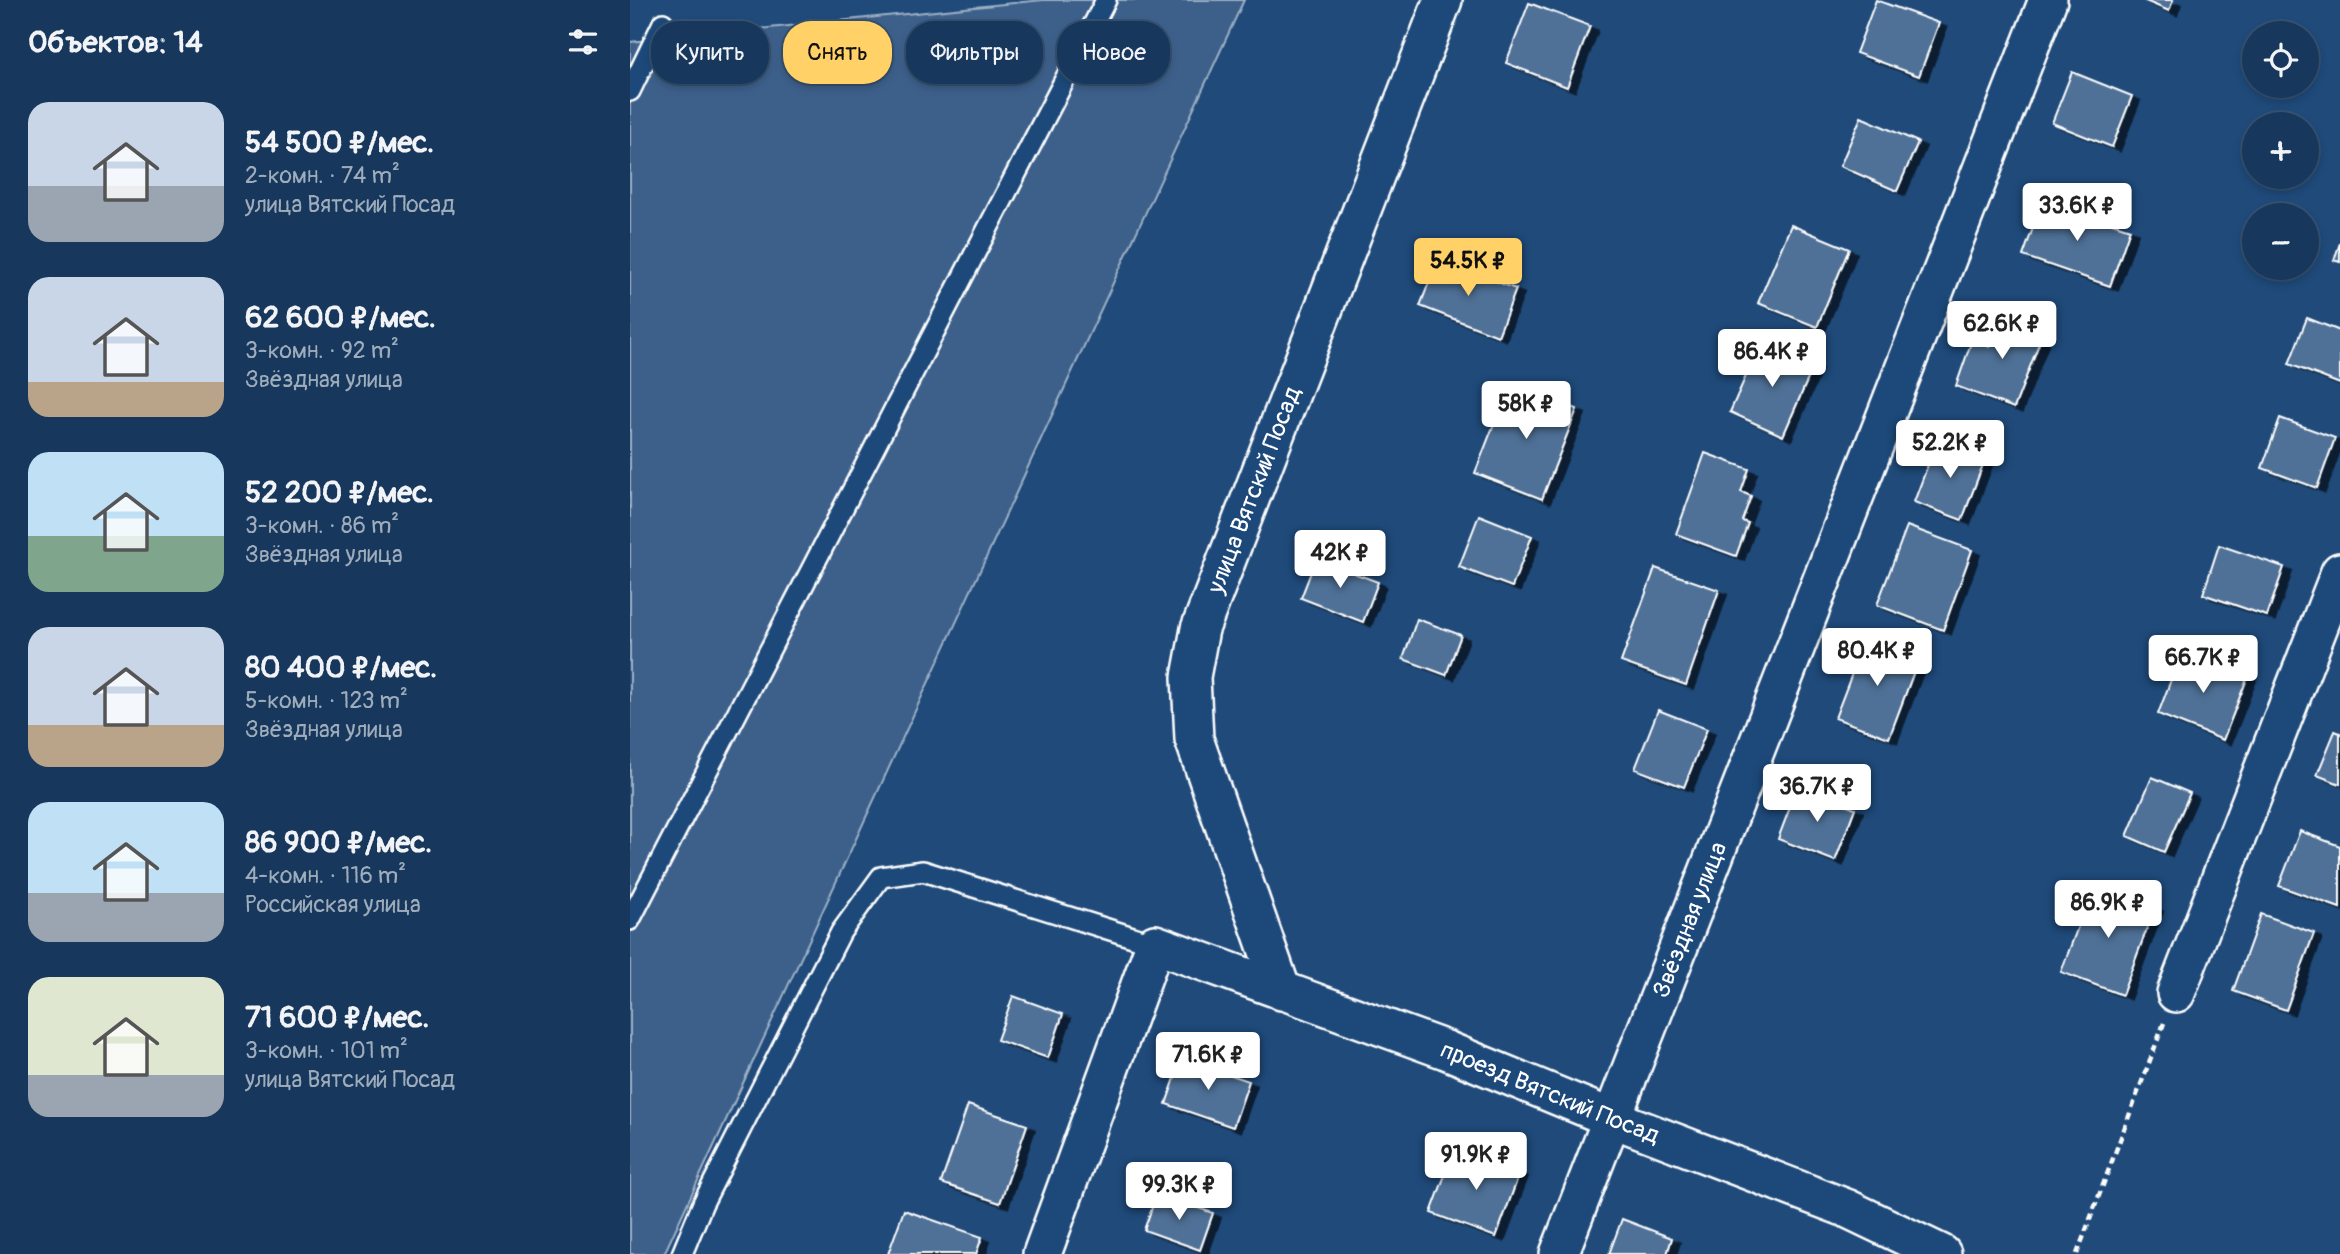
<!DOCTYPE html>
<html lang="ru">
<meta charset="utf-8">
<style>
body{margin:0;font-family:Pangolin,sans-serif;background:#244365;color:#f1f3f6;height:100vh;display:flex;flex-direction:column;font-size:26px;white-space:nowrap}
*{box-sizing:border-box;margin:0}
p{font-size:23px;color:#9eacbb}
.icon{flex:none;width:38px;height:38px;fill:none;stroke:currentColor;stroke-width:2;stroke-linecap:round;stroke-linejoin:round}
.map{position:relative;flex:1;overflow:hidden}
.panel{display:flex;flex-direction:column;background:#17385c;width:630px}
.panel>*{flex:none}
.top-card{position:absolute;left:21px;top:21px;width:665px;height:63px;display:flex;gap:14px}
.tools{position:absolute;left:1612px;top:21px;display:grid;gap:14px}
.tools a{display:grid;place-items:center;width:77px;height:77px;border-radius:50%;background:#17385c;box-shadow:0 4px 10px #0003,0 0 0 2px #365272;font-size:35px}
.price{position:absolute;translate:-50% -60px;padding:0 16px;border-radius:7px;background:#fff;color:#222;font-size:23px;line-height:46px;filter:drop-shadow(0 2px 4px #0008)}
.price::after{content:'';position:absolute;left:50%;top:42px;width:21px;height:16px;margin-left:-10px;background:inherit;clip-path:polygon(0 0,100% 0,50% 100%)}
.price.current{background:#ffd166;color:#111}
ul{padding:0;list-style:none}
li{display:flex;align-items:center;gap:21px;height:175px;padding:0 28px}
li span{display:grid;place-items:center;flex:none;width:196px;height:140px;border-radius:21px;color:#555}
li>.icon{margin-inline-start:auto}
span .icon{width:84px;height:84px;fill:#fffc;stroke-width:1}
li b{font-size:30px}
h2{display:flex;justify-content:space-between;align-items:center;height:84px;padding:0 28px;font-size:30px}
.chip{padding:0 24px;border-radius:28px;background:#17385c;box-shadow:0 4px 10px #0003,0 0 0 2px #365272;font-size:24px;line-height:63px}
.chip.current{background:#ffd166;color:#111}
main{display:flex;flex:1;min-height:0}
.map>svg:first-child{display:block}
.green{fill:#3c618b;stroke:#9eb0c5;stroke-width:2}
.building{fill:#507197;stroke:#fff;stroke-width:2;filter:url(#shadow)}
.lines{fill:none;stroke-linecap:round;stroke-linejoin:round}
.service-casing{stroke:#fff;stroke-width:24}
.minor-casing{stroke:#fff;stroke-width:42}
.path{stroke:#fff;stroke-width:4.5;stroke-dasharray:7 5;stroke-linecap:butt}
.service{stroke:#1f4a7a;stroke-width:19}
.minor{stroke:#1f4a7a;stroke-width:37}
.labels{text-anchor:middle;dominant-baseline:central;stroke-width:7;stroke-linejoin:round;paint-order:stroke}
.street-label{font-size:24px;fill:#fff;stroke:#1f4a7a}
</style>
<main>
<section class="panel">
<h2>Объектов: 14<svg class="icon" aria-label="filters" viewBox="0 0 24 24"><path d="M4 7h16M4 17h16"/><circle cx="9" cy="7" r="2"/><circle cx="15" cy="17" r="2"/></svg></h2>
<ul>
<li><span style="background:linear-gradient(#c9d6e8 60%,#9aa5b1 0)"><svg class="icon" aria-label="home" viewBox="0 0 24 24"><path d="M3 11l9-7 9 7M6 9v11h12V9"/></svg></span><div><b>54 500 ₽/мес.</b><p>2-комн. · 74 m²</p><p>улица Вятский Посад</p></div></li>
<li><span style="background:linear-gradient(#c9d6e8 75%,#b9a48a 0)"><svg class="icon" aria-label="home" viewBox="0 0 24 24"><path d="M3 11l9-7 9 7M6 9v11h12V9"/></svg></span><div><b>62 600 ₽/мес.</b><p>3-комн. · 92 m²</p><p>Звёздная улица</p></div></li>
<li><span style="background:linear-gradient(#bfe0f5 60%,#7fa58c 0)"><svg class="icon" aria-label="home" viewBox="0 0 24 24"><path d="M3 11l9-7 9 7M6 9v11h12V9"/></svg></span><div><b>52 200 ₽/мес.</b><p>3-комн. · 86 m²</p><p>Звёздная улица</p></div></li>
<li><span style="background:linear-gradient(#c9d6e8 70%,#b9a48a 0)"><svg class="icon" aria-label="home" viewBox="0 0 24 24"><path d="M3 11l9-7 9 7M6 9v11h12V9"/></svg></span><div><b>80 400 ₽/мес.</b><p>5-комн. · 123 m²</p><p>Звёздная улица</p></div></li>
<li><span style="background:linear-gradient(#bfe0f5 65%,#9aa5b1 0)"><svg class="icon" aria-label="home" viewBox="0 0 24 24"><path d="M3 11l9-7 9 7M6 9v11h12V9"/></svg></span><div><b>86 900 ₽/мес.</b><p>4-комн. · 116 m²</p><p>Российская улица</p></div></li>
<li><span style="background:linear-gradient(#dfe7d0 70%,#9aa5b1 0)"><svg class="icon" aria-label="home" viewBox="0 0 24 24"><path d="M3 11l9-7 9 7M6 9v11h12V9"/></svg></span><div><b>71 600 ₽/мес.</b><p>3-комн. · 101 m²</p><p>улица Вятский Посад</p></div></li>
</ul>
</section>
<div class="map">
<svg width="1710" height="1254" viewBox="0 0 1710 1254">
<defs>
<filter id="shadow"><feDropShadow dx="8" dy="4.5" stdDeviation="0" flood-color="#0009"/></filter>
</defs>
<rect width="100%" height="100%" fill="#1f4a7a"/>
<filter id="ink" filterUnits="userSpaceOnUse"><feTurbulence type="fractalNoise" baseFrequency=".0143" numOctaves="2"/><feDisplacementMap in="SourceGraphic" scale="14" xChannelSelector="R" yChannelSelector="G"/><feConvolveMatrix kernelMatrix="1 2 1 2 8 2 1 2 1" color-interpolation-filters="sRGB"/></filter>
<g filter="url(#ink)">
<polygon class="green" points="413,0 614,0 34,1254 0,1254 0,42"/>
<g class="building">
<polygon points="1246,0 1309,23 1289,76 1226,53"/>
<polygon points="1513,0 1543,0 1539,11"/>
<polygon points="899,3 960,26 937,87 876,63"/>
<polygon points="1442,72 1502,96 1482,147 1422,123"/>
<polygon points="1231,117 1288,142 1267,191 1210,166"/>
<polygon points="1413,200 1500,229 1480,286 1393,256"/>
<polygon points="1161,225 1219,249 1187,327 1128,303"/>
<polygon points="1710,243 1710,262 1704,260"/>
<polygon points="808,259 886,289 868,336 790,306"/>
<polygon points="1374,312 1415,328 1384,408 1326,386 1342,340 1360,347"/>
<polygon points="1677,318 1710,331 1710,384 1659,364"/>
<polygon points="1131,342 1184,365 1153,436 1100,412"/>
<polygon points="880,383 947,409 912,499 845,473"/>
<polygon points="1650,418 1705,438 1687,488 1632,468"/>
<polygon points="1307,441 1355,459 1332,520 1284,502"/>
<polygon points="1075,453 1119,469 1111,492 1121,496 1112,521 1118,523 1106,556 1046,534"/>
<polygon points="849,515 902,536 882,587 829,567"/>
<polygon points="1277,526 1342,550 1313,630 1247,605"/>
<polygon points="1589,545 1654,567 1637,616 1573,594"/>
<polygon points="686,559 748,582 733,622 671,598"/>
<polygon points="1025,568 1089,590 1056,685 991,662"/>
<polygon points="787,619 831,635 816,675 773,659"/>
<polygon points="1236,637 1289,658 1259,738 1205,718"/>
<polygon points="1552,651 1618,676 1593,740 1528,714"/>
<polygon points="1028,710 1077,729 1054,787 1005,769"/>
<polygon points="1705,731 1710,733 1710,784 1687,775"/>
<polygon points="1522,777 1560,793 1534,852 1497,836"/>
<polygon points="1168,786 1225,808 1205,861 1148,839"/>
<polygon points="1670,831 1710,846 1710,908 1649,886"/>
<polygon points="1464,884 1525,907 1492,995 1431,972"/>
<polygon points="1631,914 1684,933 1656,1010 1603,991"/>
<polygon points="383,996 433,1014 418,1058 367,1040"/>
<polygon points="552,1058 619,1081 603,1127 536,1104"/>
<polygon points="338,1105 397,1125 370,1203 311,1183"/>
<polygon points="825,1148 890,1172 866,1237 801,1213"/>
<polygon points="527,1194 583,1213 570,1250 514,1230"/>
<polygon points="274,1210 352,1237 346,1254 258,1254"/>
<polygon points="992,1219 1042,1238 1037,1254 979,1254"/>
</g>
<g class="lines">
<g class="service-casing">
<g id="service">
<polyline points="0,91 33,23"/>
<polyline points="0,920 476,0"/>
<polyline points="52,1254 73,1203 211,932 251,877 293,871 525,944"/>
</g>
</g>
<g class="minor-casing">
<g id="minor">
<path id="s1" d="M 652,991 L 564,739 L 561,677 L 570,629 L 813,0"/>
<polyline points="1546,993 1710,572"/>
<path id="s2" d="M 412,1254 L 525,944 L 816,1050 L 981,1118 L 1216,1208 L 1312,1254"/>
<path id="s3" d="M 929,1254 L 1418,0"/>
</g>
</g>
<polyline class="path" points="1447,1254 1534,1023"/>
<use href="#service" class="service"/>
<use href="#minor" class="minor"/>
</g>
</g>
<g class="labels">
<g class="street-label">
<text stroke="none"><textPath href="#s1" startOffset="527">улица Вятский Посад</textPath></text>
<text stroke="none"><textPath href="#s3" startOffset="359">Звёздная улица</textPath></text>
<text stroke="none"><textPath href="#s2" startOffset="752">проезд Вятский Посад</textPath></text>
</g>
</g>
</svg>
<div class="tools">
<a><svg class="icon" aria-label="locate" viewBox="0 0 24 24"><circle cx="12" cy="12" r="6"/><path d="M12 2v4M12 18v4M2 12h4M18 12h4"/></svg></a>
<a>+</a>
<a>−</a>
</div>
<b class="price" style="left:1447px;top:243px">33.6K ₽</b>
<b class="price current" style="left:838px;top:298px">54.5K ₽</b>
<b class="price" style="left:1372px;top:361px">62.6K ₽</b>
<b class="price" style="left:1142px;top:389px">86.4K ₽</b>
<b class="price" style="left:896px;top:441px">58K ₽</b>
<b class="price" style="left:1320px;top:480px">52.2K ₽</b>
<b class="price" style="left:710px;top:590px">42K ₽</b>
<b class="price" style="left:1247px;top:688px">80.4K ₽</b>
<b class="price" style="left:1573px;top:695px">66.7K ₽</b>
<b class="price" style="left:1187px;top:824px">36.7K ₽</b>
<b class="price" style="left:1478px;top:940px">86.9K ₽</b>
<b class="price" style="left:578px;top:1092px">71.6K ₽</b>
<b class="price" style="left:846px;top:1192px">91.9K ₽</b>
<b class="price" style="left:549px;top:1222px">99.3K ₽</b>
<div class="top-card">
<a class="chip">Купить</a>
<a class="chip current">Снять</a>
<a class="chip">Фильтры</a>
<a class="chip">Новое</a>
</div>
</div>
</main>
